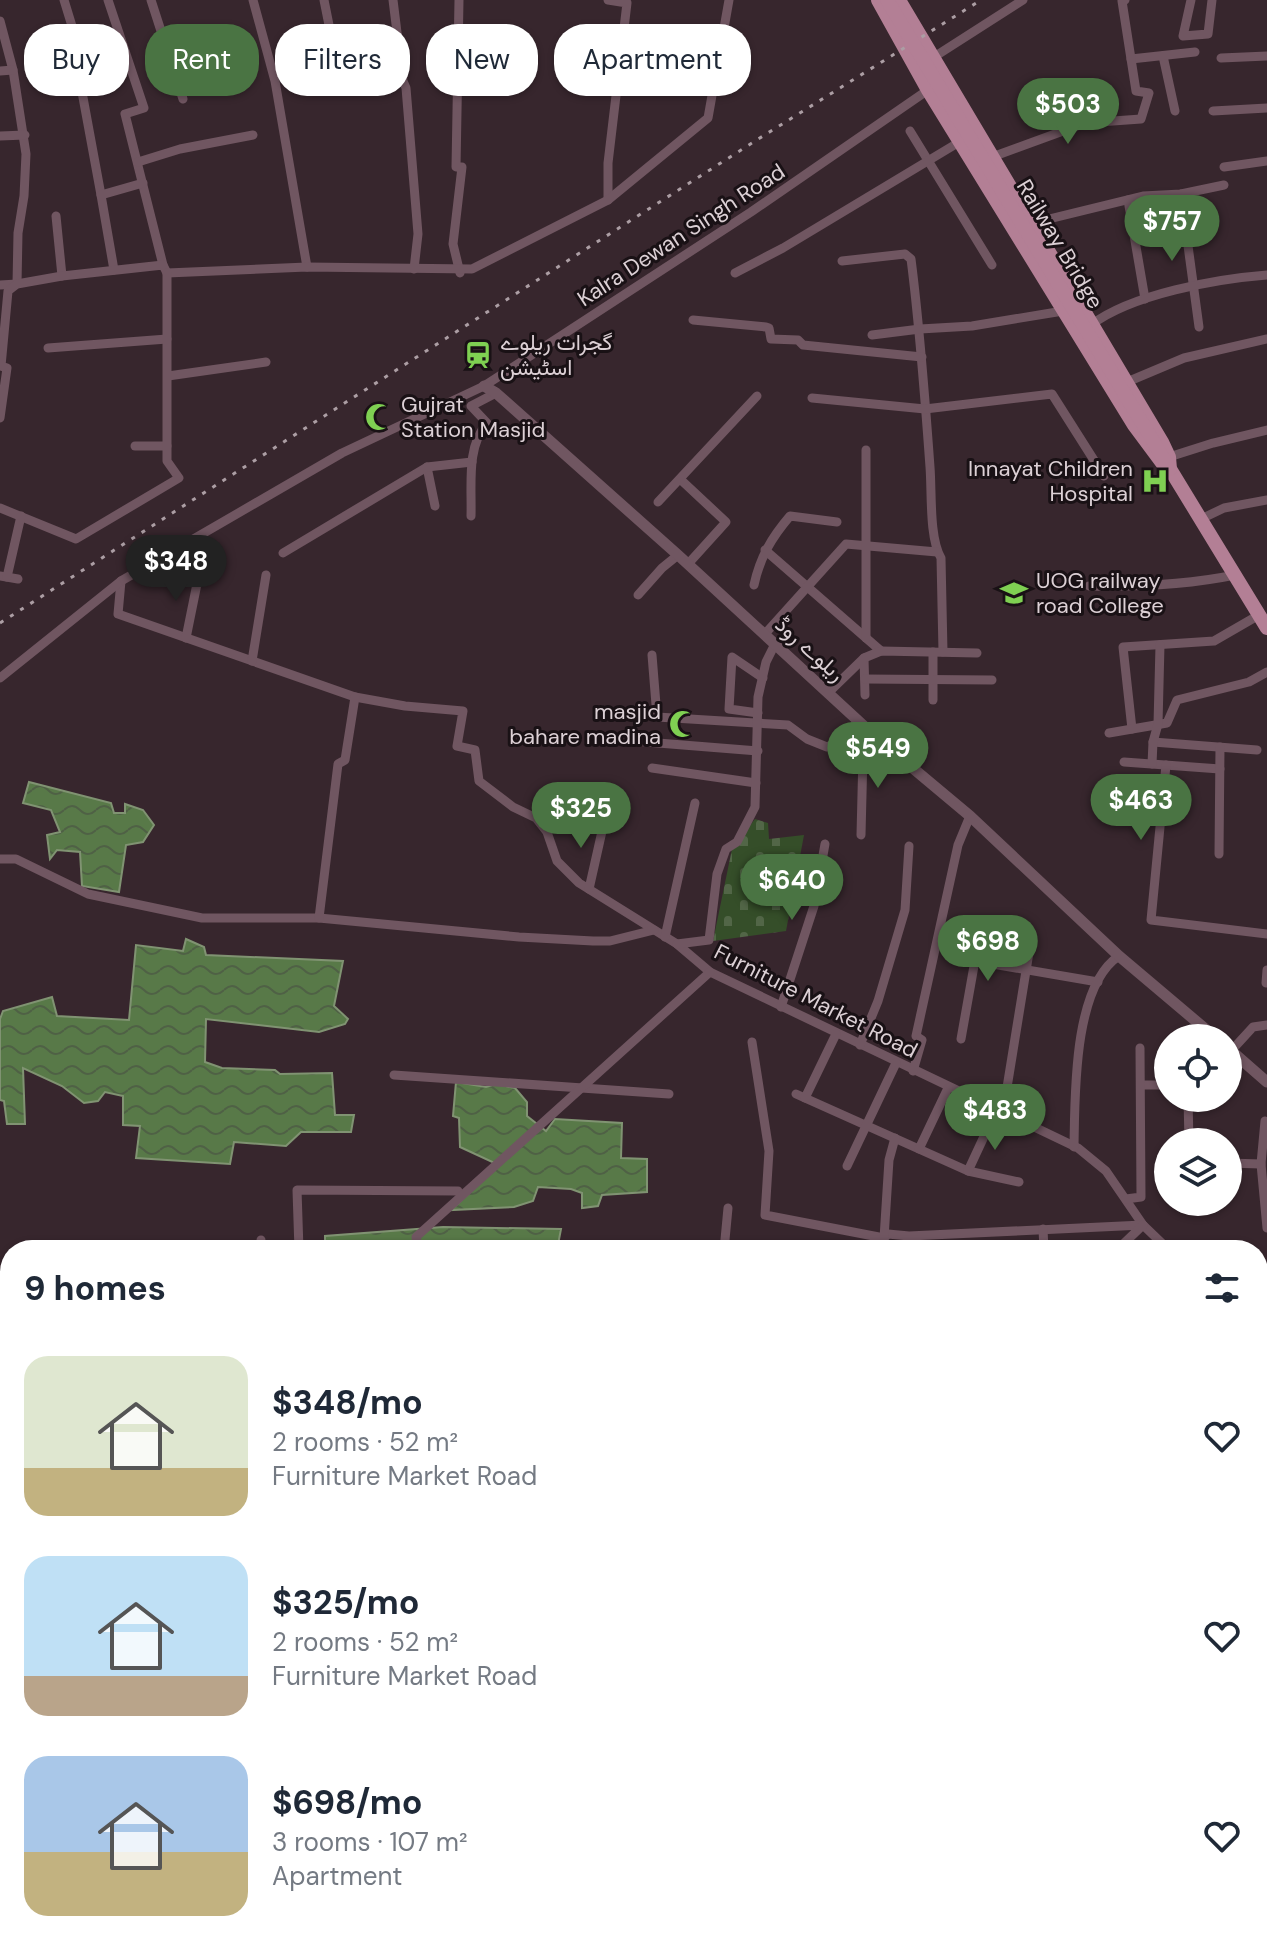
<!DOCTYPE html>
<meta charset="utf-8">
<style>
body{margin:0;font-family:"DM Sans",Vazirmatn,sans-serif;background:#f2f2f3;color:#1f2937;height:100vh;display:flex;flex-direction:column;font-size:30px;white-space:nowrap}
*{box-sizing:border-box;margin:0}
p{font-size:26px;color:#747a83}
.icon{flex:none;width:44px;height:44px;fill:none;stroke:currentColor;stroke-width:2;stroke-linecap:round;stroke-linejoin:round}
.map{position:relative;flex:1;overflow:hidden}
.details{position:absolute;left:0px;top:1240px;width:1268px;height:714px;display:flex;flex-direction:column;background:#fff;border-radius:32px 32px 0 0;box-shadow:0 2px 6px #0004}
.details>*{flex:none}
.banner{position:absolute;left:24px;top:24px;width:800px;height:72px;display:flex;gap:16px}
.buttons{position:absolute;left:1154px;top:1024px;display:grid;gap:16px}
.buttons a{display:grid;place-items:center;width:88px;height:88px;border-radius:50%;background:#fff;box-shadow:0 2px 6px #0004;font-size:40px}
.price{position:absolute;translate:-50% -68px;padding:0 18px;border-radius:28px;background:#4a7443;color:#fff;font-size:26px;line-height:52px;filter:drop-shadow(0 2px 4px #0008)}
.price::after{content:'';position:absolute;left:50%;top:48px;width:24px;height:18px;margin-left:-12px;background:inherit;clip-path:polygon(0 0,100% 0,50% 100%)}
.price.selected{background:#222;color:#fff}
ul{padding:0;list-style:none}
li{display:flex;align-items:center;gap:24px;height:200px;padding:0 24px}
li span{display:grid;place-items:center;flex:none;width:224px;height:160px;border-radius:24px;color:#555}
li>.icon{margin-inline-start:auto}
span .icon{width:96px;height:96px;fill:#fffc;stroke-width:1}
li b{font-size:34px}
h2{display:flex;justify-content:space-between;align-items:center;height:96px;padding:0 24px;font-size:34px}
.pill{padding:0 28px;border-radius:32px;background:#fff;box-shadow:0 2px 6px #0004;font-size:28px;line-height:72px}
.pill.selected{background:#4a7443;color:#fff}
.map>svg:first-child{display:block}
.cemetery{fill:url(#cemetery-stones)}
.green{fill:#354e29}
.water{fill:url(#water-waves);stroke:#809372;stroke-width:2}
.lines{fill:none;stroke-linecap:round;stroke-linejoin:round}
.minor{stroke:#705661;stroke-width:9}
.tertiary{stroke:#705661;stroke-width:11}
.primary{stroke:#b37f95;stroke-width:14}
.rail{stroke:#ac9ea4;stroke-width:3;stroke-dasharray:4 8;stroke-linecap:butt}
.primary-bridge{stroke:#b37f95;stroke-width:14}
.labels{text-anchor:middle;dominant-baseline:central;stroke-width:6;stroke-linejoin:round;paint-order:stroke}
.street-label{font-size:22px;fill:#dcd0d5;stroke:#191115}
.poi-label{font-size:22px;fill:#dcd0d5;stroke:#191115;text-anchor:start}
</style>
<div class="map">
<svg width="1267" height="1953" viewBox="0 0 1267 1953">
<defs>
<pattern id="cemetery-stones" width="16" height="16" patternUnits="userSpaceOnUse" patternTransform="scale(2)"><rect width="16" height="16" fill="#354e29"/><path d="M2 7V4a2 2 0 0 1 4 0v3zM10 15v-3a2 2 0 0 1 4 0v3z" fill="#526647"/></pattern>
<pattern id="water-waves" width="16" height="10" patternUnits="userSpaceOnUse" patternTransform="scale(2)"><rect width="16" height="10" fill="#587948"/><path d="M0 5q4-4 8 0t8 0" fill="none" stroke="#4f6145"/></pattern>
</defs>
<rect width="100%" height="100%" fill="#37262d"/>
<polygon class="cemetery" points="755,819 768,823 769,839 804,835 786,931 713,941 732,849"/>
<polygon class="green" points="472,1944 628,1944 623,1953 488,1953"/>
<g class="water">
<polygon points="29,782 111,803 114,813 125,813 125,804 143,810 154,825 143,842 126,845 119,892 82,886 80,852 57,850 50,859 47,835 60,832 51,810 23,803"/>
<polygon points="186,939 204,947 206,955 343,961 334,1006 348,1019 345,1024 319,1032 206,1019 205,1062 222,1068 275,1070 280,1074 332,1073 335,1115 354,1115 351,1132 301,1132 286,1146 234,1142 230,1164 136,1158 140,1126 123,1125 123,1096 105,1092 98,1101 84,1103 62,1086 23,1068 25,1124 7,1124 4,1101 0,1100 0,1019 3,1011 52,997 57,1016 129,1020 136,945 183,951"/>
<polygon points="456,1082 486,1087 496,1084 515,1088 527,1102 527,1116 546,1131 555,1119 622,1123 621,1158 647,1159 647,1192 602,1195 598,1206 582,1208 582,1193 571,1189 538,1187 533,1201 514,1207 451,1210 499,1165 460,1147 459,1118 453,1116"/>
<polygon points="443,1227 561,1229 557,1250 325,1250 325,1236"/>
</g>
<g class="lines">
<g class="minor">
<polyline points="64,0 91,88 82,92 101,195"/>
<polyline points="108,0 144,108 125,114 163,265"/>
<polyline points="151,0 183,99"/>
<polyline points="253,0 275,81 307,267"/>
<polyline points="324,0 342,90"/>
<polyline points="393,0 403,81 406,88 418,234 414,269"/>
<polyline points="459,0 456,167 462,167 453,244 460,273"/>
<polyline points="1191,0 1183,36 1208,34 1212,0"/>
<polyline points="0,21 13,70 26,154 24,196 18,233 17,284 0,285"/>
<polyline points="1163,56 1175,111"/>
<polyline points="934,57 1023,0"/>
<polyline points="1221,58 1267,56"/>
<polyline points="1131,59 1195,52"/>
<polyline points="0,71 13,70"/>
<polyline points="1213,111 1267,108"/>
<polyline points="910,131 992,265"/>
<polyline points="0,136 25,135"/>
<polyline points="992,157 1085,123 1141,119 1149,93 1136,91 1122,1 1125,0"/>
<polyline points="138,162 180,149 253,135"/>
<polyline points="1224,167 1267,161"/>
<polyline points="1181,194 1199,327"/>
<polyline points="608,200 608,163 627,3 608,0"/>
<polyline points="1128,200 1145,299"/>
<polyline points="56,216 62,276"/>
<polyline points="1049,219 1143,196 1181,194 1224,185"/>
<path d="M 842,261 L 905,254 L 911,259 C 920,329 925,398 930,467 C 932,492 929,538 941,558 L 943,652"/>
<polyline points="114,270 101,195 143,183"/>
<polyline points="735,273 783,248 961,141"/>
<polyline points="693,320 766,327 769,328 771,339 798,340 803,345 922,357"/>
<path d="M 1091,325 C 1132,294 1216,279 1267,275"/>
<polyline points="872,335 920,329 972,326 1063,311"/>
<polyline points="48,348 167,339"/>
<polyline points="168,376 266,362"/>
<polyline points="1127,382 1184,358 1267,339"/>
<polyline points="812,398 925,409 1052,394 1104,476"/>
<polyline points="0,418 7,368 1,366 8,291 17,284 62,276 163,265 167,273 307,267 472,269 608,200 708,118 729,0"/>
<polyline points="135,446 167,446"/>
<polyline points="1169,457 1213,443 1267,430"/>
<polyline points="427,467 435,506"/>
<polyline points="680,479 726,522 688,564"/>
<polyline points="658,502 757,396"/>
<polyline points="0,508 76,539 179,478 167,461 167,273"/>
<path d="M 471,516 C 472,485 466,447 487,423 L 471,406 L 496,393"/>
<polyline points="1201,519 1224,508 1267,500"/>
<polyline points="765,550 881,651"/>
<polyline points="283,553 427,467 472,462"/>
<polyline points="0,576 18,579"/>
<polyline points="7,577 21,516"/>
<polyline points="121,581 118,614 355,697 405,706 463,711 457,746 475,750 479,781 513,807 536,818 547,832 557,861 579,883 677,944 710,972 1078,1148 1106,1171 1143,1225 1169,1250"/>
<path d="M 754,585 C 760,557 772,537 790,516 L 837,522"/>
<path d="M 1089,586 C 1139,587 1186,585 1235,575"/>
<polyline points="638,595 662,568 678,555"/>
<polyline points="764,635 846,544 937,552"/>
<polyline points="186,638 199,574"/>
<polyline points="866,638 866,450"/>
<polyline points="933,652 933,700"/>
<polyline points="652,655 657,717 788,725 807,739 827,747 834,744 859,721"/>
<polyline points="864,658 865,695"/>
<polyline points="252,661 266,575"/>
<polyline points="0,678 121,581 342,453 484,386 751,212 928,90"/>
<polyline points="865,679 992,680"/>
<polyline points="828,693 864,658 881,651 977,653"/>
<polyline points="758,713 729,709 732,657 763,678"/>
<polyline points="1132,729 1123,647 1214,641 1259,615"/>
<polyline points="1109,733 1167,723 1177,700 1249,682 1267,672"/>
<polyline points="633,741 758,751"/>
<polyline points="1153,742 1257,750"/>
<polyline points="1124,762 1220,769"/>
<polyline points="1152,764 1153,742 1158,724 1160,645"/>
<polyline points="1166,765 1151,920 1267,934"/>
<polyline points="652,768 756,783"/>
<polyline points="861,835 863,754 878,739"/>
<polyline points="1219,854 1220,747"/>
<polyline points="0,859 16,859 88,894 202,918 319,918 519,937 593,941 610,941 654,930"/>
<polyline points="589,889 605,818"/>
<polyline points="319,918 338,764 345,760 355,697"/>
<polyline points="665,937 695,803"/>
<polyline points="677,944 709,940 717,874 726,849 737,842 755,807 758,697 766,662 775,644"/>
<polyline points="975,961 1098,982"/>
<polyline points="1266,983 1267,970"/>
<polyline points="781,1007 814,906 825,844"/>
<polyline points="961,1039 982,921"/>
<polyline points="752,1042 769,1151 765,1215 884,1238 888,1234 909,1236 1143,1225"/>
<polyline points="860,1045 878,1001 905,910 909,846"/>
<polyline points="1231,1051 1253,1027 1267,1025"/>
<polyline points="913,1071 922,1040 916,1036 958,845 970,816"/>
<polyline points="394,1075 669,1094"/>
<polyline points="1141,1085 1168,1085"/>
<polyline points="796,1094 968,1171 1019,1182"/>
<polyline points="805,1098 836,1034"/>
<polyline points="1188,1098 1189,1142"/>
<polyline points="1265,1121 1261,1164 1267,1228"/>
<path d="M 1074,1147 C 1075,1096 1073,986 1119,956"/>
<polyline points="919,1149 948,1088"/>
<polyline points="1228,1163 1261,1164"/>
<polyline points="847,1166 896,1063"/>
<polyline points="968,1171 994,1115 1003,1112 1032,934"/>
<polyline points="1126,1199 1141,1197 1140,1048"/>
<polyline points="1192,1202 1192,1203"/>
<polyline points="1043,1229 1044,1250"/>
<polyline points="884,1238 889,1160 895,1138"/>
<polyline points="261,1240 261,1250"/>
<polyline points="299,1250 297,1190 458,1191"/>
<polyline points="419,1250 416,1237 710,972"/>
<polyline points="724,1250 728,1208"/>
<polyline points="1117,1250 1143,1225"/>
<polyline points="1258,1339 1267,1347"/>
<polyline points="0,1398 10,1398"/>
<polyline points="1258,1402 1267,1407"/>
<polyline points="1258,1468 1267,1457"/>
<polyline points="0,1696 10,1697"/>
<polyline points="1258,1728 1267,1734"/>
<polyline points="0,1787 10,1788"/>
<polyline points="1258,1811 1267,1809"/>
<polyline points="1258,1934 1267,1934"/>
<polyline points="462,1944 479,1953"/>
<polyline points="1071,1944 1078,1949"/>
<polyline points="1150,1944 1151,1953"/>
<polyline points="234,1953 234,1944"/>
<polyline points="686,1953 714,1944"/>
<polyline points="877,1953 884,1944"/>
</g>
<g class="tertiary">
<polyline points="484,386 496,393 678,555 878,739 970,816 1119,956 1216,1038"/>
<polyline points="1228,1048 1267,1082"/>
</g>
<g class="primary">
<polyline points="878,0 928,90 1134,425 1163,464"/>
<polyline points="899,0 1162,442 1169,457 1170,469 1267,628"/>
<polyline points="1258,1615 1267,1604"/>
<polyline points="1258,1638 1267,1627"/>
<polyline points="0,1916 10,1920"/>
<polyline points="72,1944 95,1953"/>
<polyline points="977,1953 984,1944"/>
<polyline points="998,1953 1006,1944"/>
</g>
<polyline class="rail" points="0,623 763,136 981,0"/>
<polyline class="primary-bridge" points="887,0 1170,469"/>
</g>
<defs>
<g id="station-bare" transform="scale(2.16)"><path d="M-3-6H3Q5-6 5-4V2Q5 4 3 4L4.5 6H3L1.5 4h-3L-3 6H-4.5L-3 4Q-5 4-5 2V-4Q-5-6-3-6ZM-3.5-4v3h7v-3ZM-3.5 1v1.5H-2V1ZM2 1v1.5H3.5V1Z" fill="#7fd052" stroke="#191115" stroke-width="2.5" paint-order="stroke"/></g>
<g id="mosque-bare" transform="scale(2.16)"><path d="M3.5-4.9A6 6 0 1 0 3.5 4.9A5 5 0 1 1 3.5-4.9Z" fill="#7fd052" stroke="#191115" stroke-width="2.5" paint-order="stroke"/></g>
<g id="hospital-bare" transform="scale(2.16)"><path d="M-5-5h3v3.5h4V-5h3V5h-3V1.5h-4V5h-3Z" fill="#7fd052" stroke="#191115" stroke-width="2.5" paint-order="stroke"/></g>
<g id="university-bare" transform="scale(2.16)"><path d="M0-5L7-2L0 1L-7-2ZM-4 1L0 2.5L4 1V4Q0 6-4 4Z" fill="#7fd052" stroke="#191115" stroke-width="2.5" paint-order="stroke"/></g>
</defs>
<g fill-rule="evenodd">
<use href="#station-bare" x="478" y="355"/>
<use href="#mosque-bare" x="379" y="417"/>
<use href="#hospital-bare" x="1155" y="481"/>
<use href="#university-bare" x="1014" y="593"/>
<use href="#mosque-bare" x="683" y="724"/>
</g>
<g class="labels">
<g class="street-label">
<text transform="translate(681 235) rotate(-33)">Kalra Dewan Singh Road</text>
<text transform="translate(1060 244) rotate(59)">Railway Bridge</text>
<text transform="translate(810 649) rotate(42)">ریلوے روڈ</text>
<text transform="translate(816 1001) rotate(27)">Furniture Market Road</text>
</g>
<g class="poi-label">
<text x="500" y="342">گجرات ریلوے<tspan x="500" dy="25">اسٹیشن</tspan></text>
<text x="401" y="404">Gujrat<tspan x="401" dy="25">Station Masjid</tspan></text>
<text x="1133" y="468" text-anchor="end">Innayat Children<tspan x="1133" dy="25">Hospital</tspan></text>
<text x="1036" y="580">UOG railway<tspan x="1036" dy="25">road College</tspan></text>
<text x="661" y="711" text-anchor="end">masjid<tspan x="661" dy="25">bahare madina</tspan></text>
</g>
</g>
</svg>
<div class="buttons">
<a><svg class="icon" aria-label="locate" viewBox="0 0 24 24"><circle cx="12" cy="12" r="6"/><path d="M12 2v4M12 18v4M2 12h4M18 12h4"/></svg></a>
<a><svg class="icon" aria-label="layers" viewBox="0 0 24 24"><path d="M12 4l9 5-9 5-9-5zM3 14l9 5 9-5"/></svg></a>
</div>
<b class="price" style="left:1068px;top:146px">$503</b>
<b class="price" style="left:1172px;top:263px">$757</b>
<b class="price selected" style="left:176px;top:603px">$348</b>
<b class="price" style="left:878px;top:790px">$549</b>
<b class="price" style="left:1141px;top:842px">$463</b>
<b class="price" style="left:581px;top:850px">$325</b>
<b class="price" style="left:792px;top:922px">$640</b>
<b class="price" style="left:988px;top:983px">$698</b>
<b class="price" style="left:995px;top:1152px">$483</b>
<div class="banner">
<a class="pill">Buy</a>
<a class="pill selected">Rent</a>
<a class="pill">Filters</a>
<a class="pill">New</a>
<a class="pill">Apartment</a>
</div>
<section class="details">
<h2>9 homes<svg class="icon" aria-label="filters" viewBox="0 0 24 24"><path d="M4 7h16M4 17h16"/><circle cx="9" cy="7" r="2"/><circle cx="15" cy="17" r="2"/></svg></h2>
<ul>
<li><span style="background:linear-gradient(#dfe7d0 70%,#c2b280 0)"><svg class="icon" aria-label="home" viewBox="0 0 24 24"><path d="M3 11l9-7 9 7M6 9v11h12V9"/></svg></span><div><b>$348/mo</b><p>2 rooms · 52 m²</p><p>Furniture Market Road</p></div><svg class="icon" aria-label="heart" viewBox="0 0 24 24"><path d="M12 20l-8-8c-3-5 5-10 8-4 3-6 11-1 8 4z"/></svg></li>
<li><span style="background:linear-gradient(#bfe0f5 75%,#b9a48a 0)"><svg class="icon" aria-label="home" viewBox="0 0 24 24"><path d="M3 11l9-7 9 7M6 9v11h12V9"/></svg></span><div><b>$325/mo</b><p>2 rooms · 52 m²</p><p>Furniture Market Road</p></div><svg class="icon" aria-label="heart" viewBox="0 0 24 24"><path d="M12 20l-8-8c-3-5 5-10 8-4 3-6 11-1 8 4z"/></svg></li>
<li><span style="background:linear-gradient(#a9c7e8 60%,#c2b280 0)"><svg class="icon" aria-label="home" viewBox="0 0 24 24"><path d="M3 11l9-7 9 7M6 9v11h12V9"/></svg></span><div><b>$698/mo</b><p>3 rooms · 107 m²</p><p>Apartment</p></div><svg class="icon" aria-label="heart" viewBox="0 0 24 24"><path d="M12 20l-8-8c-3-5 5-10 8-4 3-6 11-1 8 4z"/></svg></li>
</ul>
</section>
</div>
